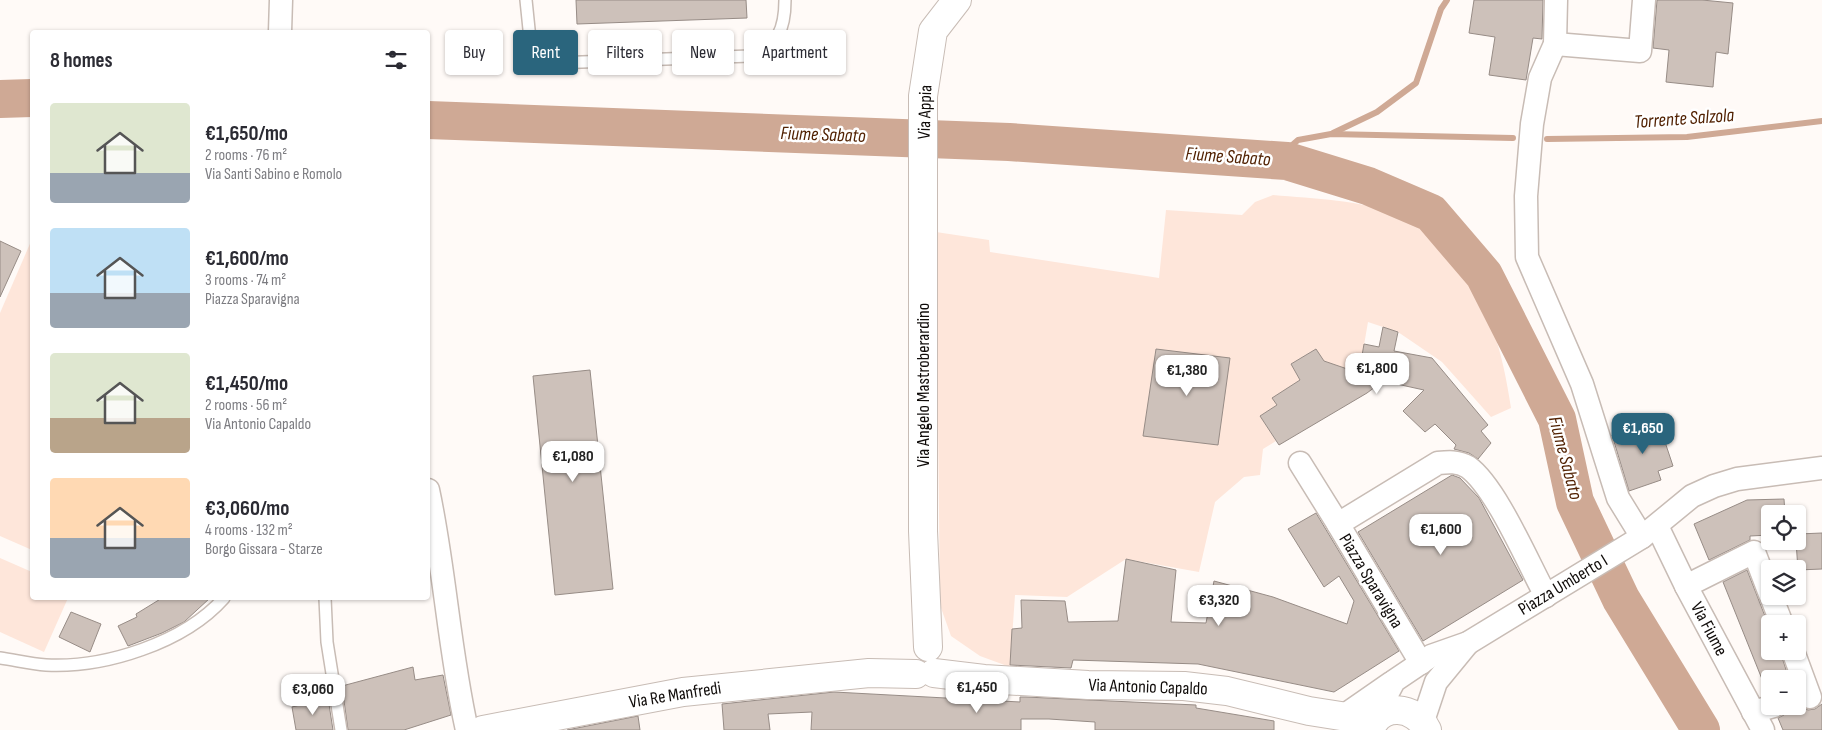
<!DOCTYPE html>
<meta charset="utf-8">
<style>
body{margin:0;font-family:"Sofia Sans Condensed",sans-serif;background:#f7f7f7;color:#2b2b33;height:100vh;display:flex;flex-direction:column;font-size:19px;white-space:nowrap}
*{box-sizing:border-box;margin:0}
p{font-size:16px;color:#7c7c81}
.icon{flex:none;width:28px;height:28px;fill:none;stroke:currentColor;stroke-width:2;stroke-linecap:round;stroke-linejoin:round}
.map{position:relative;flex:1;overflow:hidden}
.side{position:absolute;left:30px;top:30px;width:400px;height:570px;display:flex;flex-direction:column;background:#fff;border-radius:5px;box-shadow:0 1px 4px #0004}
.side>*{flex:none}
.top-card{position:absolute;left:445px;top:30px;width:475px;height:45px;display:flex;gap:10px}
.controls{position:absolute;left:1761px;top:505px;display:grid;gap:10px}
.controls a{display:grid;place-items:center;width:45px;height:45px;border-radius:5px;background:#fff;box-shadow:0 1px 4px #0004;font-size:25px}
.price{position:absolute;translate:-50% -42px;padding:0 11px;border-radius:10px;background:#fff;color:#222;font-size:16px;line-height:32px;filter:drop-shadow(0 1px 2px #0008)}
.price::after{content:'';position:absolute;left:50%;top:30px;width:15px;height:11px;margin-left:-8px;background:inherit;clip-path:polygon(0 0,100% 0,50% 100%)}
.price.selected{background:#2a657d;color:#fff}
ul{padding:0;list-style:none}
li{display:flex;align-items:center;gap:15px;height:125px;padding:0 20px}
li span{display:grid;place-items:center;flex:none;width:140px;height:100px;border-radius:5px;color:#555}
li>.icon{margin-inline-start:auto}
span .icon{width:60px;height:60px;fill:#fffc;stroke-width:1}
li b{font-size:21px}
h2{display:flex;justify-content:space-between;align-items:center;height:60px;padding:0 20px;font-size:21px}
.tag{padding:0 18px;border-radius:5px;background:#fff;box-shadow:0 1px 4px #0004;font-size:18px;line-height:45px}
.tag.selected{background:#2a657d;color:#fff}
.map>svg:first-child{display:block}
.green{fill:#fee6da}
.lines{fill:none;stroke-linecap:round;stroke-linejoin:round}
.stream{stroke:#cfa995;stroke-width:6}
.river{stroke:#cfa995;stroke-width:38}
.building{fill:#cdc1ba;stroke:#978c86}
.service-casing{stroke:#c8bcb5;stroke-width:14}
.minor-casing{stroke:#c8bcb5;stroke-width:25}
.tertiary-casing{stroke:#c8bcb5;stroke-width:30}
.service{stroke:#fff;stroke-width:11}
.minor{stroke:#fff;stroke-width:22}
.tertiary{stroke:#fff;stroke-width:28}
.labels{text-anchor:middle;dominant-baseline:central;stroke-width:5;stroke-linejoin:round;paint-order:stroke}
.street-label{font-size:18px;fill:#0f0b09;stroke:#fff}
.water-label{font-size:19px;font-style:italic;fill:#512102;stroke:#fff}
</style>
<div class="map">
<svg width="1822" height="730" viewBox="0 0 1822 730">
<rect width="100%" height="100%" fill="#fffaf7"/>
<g class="green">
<path d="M 1273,195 C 1314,199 1361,199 1400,216 C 1476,251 1500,333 1511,408 L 1491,417 L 1442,362 L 1398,332 L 1368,322 L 1359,374 L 1328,368 L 1316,349 L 1291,364 L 1300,380 L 1273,398 L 1277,405 L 1260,416 L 1276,441 L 1263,449 L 1260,475 L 1244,477 L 1215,502 L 1199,572 L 1126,559 L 1067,597 L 1015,595 L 1010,667 L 980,656 L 951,636 L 940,605 L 936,232 L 989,240 L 990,252 L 1159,278 L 1166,210 L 1242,215 L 1255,202 Z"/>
<polygon points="32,239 32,550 0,536 0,313"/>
<polygon points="0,558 32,572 32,598 68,598 44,652 0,632"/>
</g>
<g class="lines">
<g class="stream">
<polyline points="1333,133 1377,112 1416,83 1441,9 1447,0"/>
<polyline points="1547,139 1687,137 1822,121"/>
<polyline points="1269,160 1283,153 1298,140 1331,134 1513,138"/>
</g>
<g class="river">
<polyline points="0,99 32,98"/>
<polyline points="428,120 1009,142 1287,161 1368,186 1431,213 1484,275 1557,419 1575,502 1621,599 1701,730"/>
</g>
</g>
<g class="building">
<polygon points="576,0 746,0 747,18 577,24"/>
<polygon points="1474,0 1543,0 1542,39 1533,38 1526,80 1489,75 1495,37 1469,33"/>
<polygon points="1657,0 1702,0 1733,3 1728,54 1716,52 1713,87 1666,82 1669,50 1653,48"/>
<polygon points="0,241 21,251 0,297"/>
<polygon points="1383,327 1398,332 1394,351 1432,358 1488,425 1481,431 1491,443 1478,459 1469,453 1454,449 1456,445 1435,424 1425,432 1403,411 1424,390 1383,381 1367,393 1279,445 1260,416 1277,405 1272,398 1300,380 1291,364 1316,349 1324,361 1359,373 1364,344 1379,347"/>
<polygon points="1156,349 1230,358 1218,445 1143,436"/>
<polygon points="590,370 613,589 555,595 533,376"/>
<polygon points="1636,427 1667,427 1666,445 1673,466 1658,471 1661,480 1629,491 1612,435"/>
<polygon points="1452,475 1460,478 1479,498 1523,580 1423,641 1358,532"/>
<polygon points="1784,499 1785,514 1770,514 1770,535 1750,536 1750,540 1709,560 1694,524 1747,500"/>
<polygon points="1316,513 1399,651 1334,692 1198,664 1073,660 1071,668 1010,665 1012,629 1022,628 1021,600 1065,601 1068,622 1118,621 1126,559 1176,570 1171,622 1206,623 1214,581 1273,597 1347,624 1354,601 1339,576 1324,587 1288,529"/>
<polygon points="1822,533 1822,569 1798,570 1796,541 1798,541 1798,534"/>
<polygon points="1747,570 1770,629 1770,651 1780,651 1789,679 1770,679 1768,694 1723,582"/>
<polygon points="162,598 210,598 184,622 162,633 128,646 118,626 137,617 136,614"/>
<polygon points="71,612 101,624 90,652 59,637"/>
<polygon points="413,667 415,680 443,675 451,715 404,730 348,730 342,686"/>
<polygon points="834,692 1020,702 1020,697 1026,697 1196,705 1196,708 1274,721 1274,730 1095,730 1095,722 1049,719 1021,719 1021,730 811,730 812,712 768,714 770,730 724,730 722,704"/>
<polygon points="328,698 333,730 296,730 292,707"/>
<polygon points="1798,701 1802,707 1808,710 1815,709 1822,704 1822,730 1783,730 1778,718 1784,715 1787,706 1798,706"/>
<polygon points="638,716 640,730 567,730"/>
</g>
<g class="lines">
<g class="service-casing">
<g id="service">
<path d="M 526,0 L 530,39 L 539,55 L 554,63 L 750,56 C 778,46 785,29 785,0"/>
<polyline points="325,598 327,642 341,730"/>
<path d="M 0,658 C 15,660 30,664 46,665 C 105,668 184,643 224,598"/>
</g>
</g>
<g class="minor-casing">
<g id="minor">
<polyline points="1556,0 1555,44 1540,78 1532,124 1526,196 1527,257 1582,384 1618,498 1642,537"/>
<polyline points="280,32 281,0"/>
<polyline points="1555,44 1640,51 1644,0"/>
<polyline points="1300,463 1338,524"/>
<path d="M 428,490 C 445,569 449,651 467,730"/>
<polyline points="1657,526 1686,586 1763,730"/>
<polyline points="1686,586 1754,552 1770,594"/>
<polyline points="1771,596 1782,624"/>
<polyline points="1793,651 1810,697"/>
<path d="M 1421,663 L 1338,524 L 1438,463 C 1448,462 1458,461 1468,467 C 1496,487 1528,563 1546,596"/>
<polyline points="1753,712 1774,706"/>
<polyline points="1342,717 1391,683"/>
<polyline points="1373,721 1394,681 1431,656 1468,643 1642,537 1692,496 1714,486 1737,479 1822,468"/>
<polyline points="1423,721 1436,682 1468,643"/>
</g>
</g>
<g class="tertiary-casing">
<g id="tertiary">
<polyline points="928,647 923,531 923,96 933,31 957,0"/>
<polyline points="934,673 984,679 1088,685 1184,686 1227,691 1309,711 1373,721"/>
<polyline points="483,730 683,692 869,673 916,674"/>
<path d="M 1370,730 C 1380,702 1415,705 1427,730"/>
</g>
</g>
<use href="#service" class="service"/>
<use href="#minor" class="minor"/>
<use href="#tertiary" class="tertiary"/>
</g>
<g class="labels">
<g class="street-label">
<text transform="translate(925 112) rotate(-88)">Via Appia</text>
<text transform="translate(923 385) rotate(-90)">Via Angelo Mastroberardino</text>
<text transform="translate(1371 581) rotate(59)">Piazza Sparavigna</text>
<text transform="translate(1563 585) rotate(-31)">Piazza Umberto I</text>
<text transform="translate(1709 629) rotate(62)">Via Fiume</text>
<text transform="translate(1148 687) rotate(2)">Via Antonio Capaldo</text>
<text transform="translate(675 695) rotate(-9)">Via Re Manfredi</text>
</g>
<g class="water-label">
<text transform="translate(1684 119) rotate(-4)">Torrente Salzola</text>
<text transform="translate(823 135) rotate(2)">Fiume Sabato</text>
<text transform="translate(1228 157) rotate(4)">Fiume Sabato</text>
<text transform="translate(1565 458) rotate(75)">Fiume Sabato</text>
</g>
</g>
</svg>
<div class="controls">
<a><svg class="icon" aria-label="locate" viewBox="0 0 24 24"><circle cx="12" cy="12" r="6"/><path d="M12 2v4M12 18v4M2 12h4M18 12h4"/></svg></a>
<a><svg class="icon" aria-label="layers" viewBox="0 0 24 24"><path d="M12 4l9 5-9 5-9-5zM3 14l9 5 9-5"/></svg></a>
<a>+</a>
<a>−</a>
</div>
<b class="price" style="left:1377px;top:395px">€1,800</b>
<b class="price" style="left:1187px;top:397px">€1,380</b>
<b class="price selected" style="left:1643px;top:455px">€1,650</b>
<b class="price" style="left:573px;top:483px">€1,080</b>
<b class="price" style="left:1441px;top:556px">€1,600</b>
<b class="price" style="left:1219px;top:627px">€3,320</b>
<b class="price" style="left:977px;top:714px">€1,450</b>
<b class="price" style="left:313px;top:716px">€3,060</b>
<div class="top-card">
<a class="tag">Buy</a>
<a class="tag selected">Rent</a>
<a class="tag">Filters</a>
<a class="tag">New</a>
<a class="tag">Apartment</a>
</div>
<section class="side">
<h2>8 homes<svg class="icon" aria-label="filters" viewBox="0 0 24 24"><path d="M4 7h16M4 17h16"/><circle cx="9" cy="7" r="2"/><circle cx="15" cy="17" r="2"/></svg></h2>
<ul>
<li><span style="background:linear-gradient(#dfe7d0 70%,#9aa5b1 0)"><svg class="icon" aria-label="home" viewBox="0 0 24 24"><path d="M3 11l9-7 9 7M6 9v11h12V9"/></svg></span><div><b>€1,650/mo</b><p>2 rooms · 76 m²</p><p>Via Santi Sabino e Romolo</p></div></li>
<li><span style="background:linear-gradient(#bfe0f5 65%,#9aa5b1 0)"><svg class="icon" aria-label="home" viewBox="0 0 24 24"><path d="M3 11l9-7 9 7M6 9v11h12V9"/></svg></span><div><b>€1,600/mo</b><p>3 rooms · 74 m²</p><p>Piazza Sparavigna</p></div></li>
<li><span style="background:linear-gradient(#dfe7d0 65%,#b9a48a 0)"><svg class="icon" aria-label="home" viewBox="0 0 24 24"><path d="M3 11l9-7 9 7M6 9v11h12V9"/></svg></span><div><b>€1,450/mo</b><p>2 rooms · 56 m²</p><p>Via Antonio Capaldo</p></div></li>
<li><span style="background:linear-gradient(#ffd9b3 60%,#9aa5b1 0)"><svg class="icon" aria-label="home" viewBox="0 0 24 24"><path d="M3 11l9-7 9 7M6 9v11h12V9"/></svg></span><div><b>€3,060/mo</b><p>4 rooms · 132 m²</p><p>Borgo Gissara - Starze</p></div></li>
</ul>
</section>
</div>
